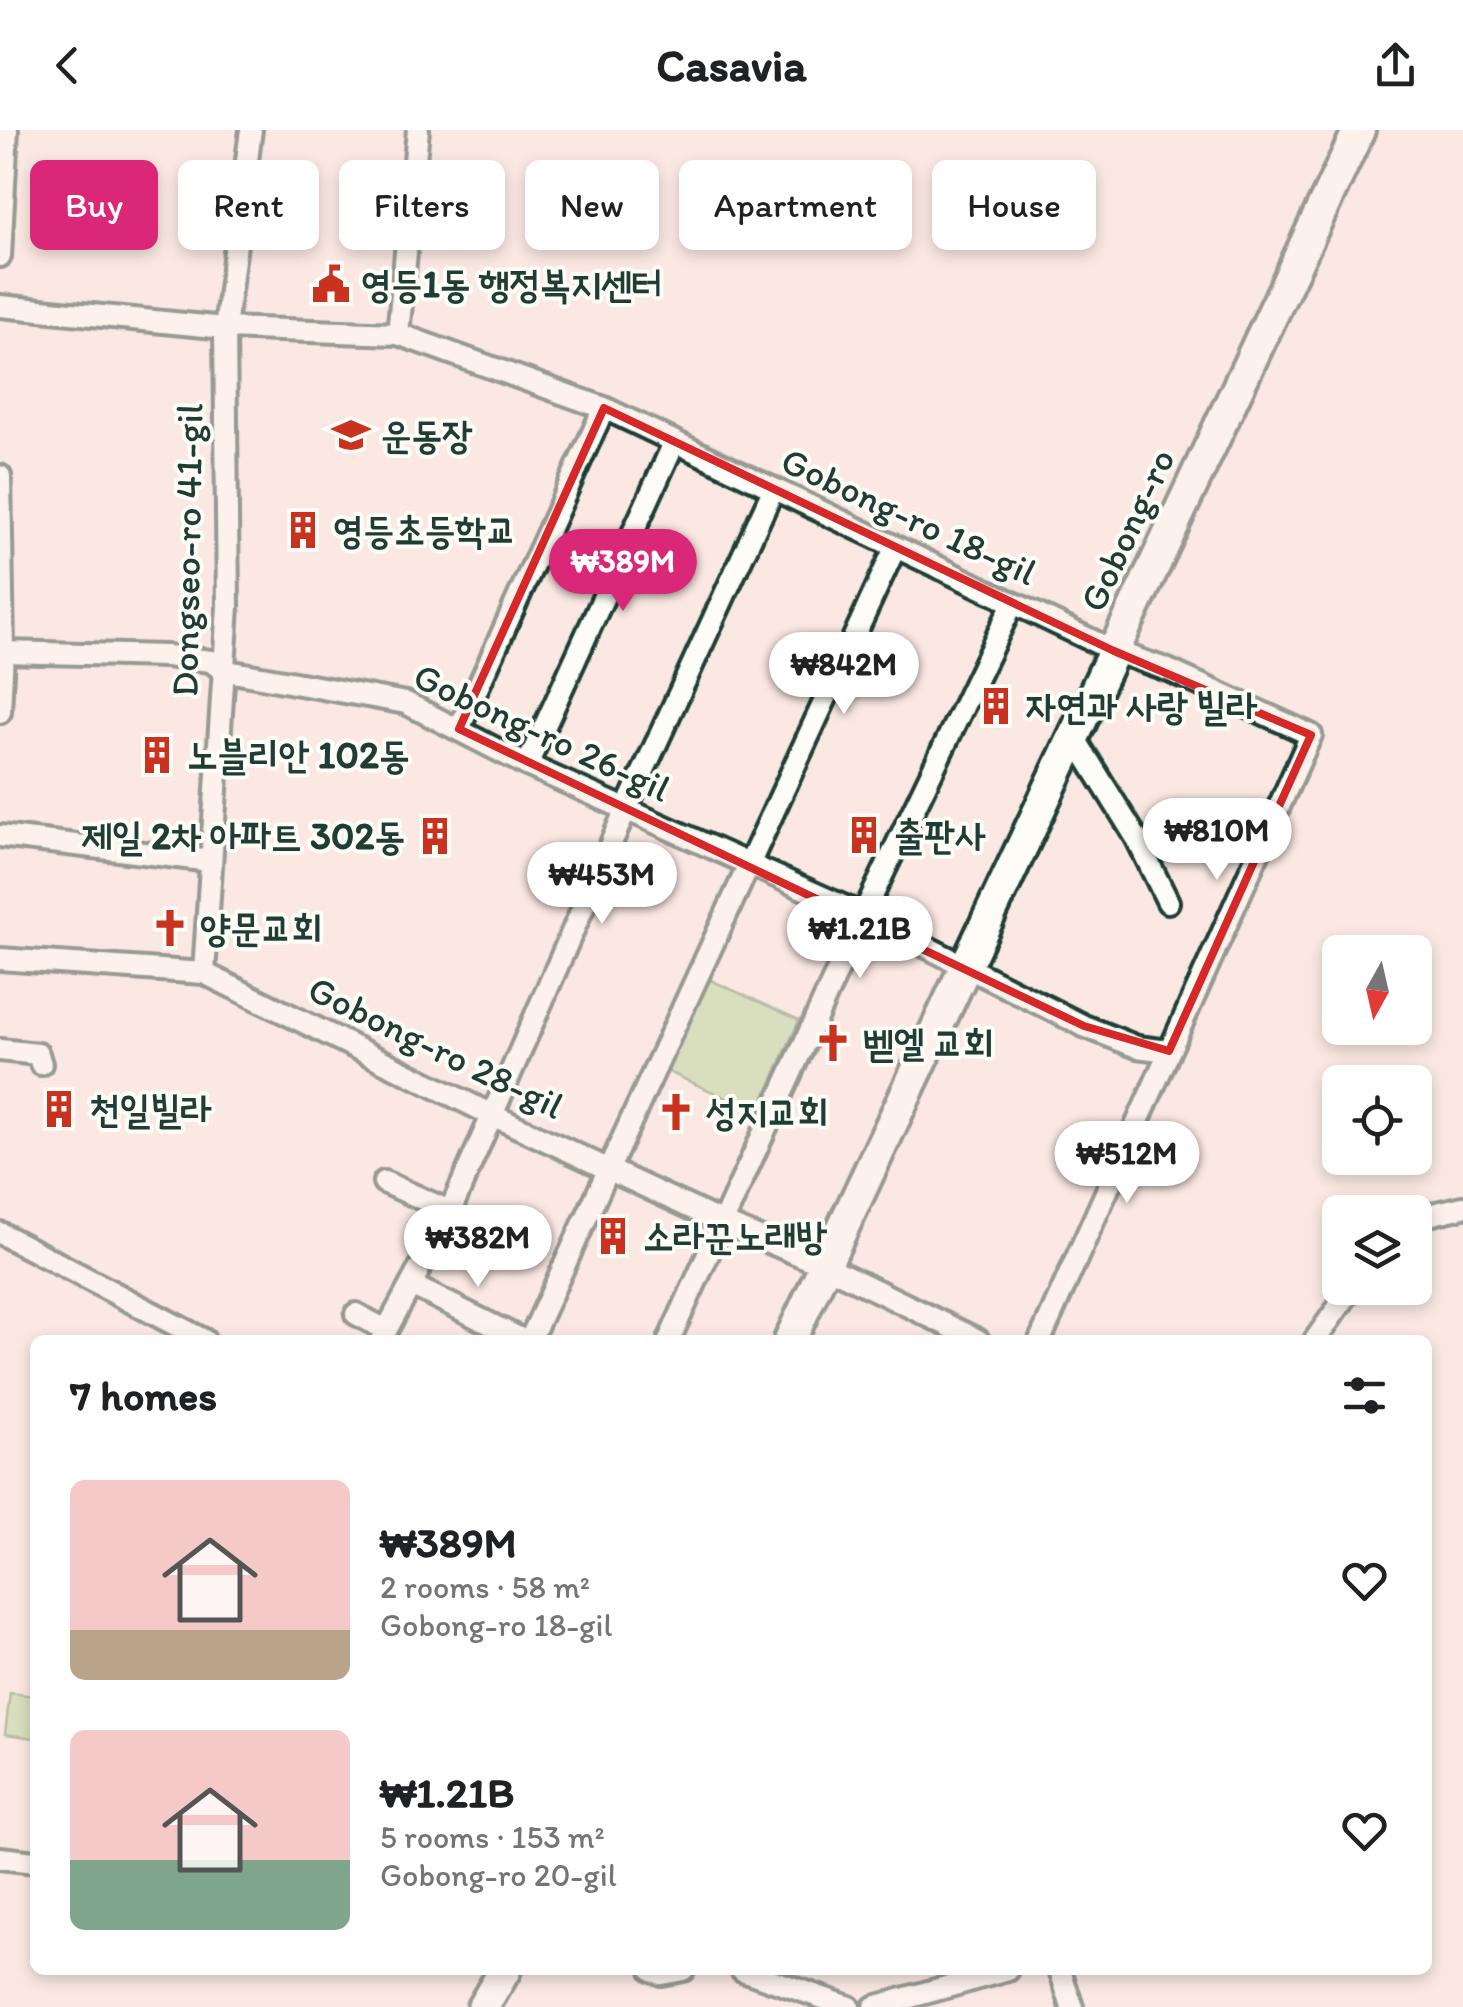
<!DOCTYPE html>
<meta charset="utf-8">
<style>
body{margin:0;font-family:Itim,"Poor Story",sans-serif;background:#f6f6f6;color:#202124;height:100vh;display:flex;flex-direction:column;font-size:38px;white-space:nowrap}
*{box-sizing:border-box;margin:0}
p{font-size:32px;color:#757577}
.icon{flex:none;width:55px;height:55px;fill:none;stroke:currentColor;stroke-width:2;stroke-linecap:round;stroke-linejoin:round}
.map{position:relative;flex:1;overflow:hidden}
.panel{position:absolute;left:30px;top:1205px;width:1402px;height:640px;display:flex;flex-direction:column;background:#fff;border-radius:15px;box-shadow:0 5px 15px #0003}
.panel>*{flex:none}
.top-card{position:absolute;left:30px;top:30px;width:1405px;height:90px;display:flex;gap:20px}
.needle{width:65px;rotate:188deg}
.buttons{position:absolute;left:1322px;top:805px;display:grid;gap:20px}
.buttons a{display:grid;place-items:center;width:110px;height:110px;border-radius:15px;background:#fff;box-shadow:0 5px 15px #0003;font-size:50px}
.price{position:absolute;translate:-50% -85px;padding:0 22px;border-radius:35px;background:#fff;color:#222;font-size:32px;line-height:65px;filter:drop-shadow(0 2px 5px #0008)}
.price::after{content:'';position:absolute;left:50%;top:60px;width:30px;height:22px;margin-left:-15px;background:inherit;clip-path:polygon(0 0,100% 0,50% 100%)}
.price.current{background:#db2777;color:#fff}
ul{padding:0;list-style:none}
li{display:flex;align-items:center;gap:30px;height:250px;padding:0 40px}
li span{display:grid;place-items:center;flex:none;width:280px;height:200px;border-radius:15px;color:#555}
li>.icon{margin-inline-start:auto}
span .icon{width:120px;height:120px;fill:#fffc;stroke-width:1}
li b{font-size:42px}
h2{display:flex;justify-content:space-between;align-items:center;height:120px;padding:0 40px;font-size:42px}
.chip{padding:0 35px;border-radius:15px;background:#fff;box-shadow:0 5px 15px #0003;font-size:35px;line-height:90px}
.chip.current{background:#db2777;color:#fff}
header{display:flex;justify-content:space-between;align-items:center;height:130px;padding:0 40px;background:#fff;font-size:45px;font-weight:800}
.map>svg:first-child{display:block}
.green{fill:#afd692;stroke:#678a63;stroke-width:2.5}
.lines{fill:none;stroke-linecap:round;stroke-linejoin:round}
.street-casing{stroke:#1f3d34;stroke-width:28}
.secondary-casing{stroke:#1f3d34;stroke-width:38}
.street{stroke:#fdfcf7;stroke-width:20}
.secondary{stroke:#fdfcf7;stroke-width:30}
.marked{fill:none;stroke:#d62828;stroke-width:8;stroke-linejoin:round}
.labels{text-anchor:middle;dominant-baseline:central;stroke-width:8;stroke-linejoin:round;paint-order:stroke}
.poi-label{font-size:38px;font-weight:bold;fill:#1f3d34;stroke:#fdfcf7;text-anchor:start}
.street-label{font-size:38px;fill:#1f3d34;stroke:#fdfcf7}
</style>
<header><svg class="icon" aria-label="back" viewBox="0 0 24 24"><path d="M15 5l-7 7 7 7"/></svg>Casavia<svg class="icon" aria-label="share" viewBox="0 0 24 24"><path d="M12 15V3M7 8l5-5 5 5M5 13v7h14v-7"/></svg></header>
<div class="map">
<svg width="1463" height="1877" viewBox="0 0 1463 1877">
<rect width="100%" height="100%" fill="#fbe8e2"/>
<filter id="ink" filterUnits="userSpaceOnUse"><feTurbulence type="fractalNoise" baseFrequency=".01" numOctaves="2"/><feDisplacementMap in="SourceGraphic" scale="20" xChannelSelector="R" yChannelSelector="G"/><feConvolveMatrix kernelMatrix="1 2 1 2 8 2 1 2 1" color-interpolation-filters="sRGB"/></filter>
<g filter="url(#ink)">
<g class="green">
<polygon points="706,848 799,890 758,982 664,940"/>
<polygon points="10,1563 35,1566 35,1608 5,1604"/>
</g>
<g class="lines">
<g class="street-casing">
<g id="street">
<polyline points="0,126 7,0"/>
<polyline points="0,176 225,198 398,204 604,278 1114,521 1168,540 1311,605 1040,1210"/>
<polyline points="398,204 418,0"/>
<polyline points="0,346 3,522 0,582"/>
<polyline points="3,522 166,526 211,531 222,540 406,573 527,635 863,785 1084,896 1137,917 1169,921"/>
<polyline points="459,599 604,278"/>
<polyline points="1074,607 1137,709 1168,772"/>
<polyline points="527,635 674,313"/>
<polyline points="0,706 211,731"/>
<polyline points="0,829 204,843 492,985 723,1093 826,1136 978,1210"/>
<polyline points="204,843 228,476 225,198 251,0"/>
<polyline points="0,920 38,924 41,934"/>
<polyline points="384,1052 440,1077 448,1086"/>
<polyline points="1415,1088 1463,1077"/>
<polyline points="0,1103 204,1210"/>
<polyline points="411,1155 523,1210"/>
<polyline points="356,1184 386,1200"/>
<polyline points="381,1210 448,1086 626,679 773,360"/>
<polyline points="530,1210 895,418"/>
<polyline points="669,1210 863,785 1013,473"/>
<polyline points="1315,1210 1352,1158"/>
<polyline points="0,1728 35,1732"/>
<polyline points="652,1840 661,1844 683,1840"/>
<polyline points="742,1840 849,1877"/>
<polyline points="1060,1840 1072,1877"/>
<polyline points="874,1877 1008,1840"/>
</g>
</g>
<g class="secondary-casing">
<g id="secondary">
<polyline points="790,1210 1359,0"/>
<polyline points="483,1877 505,1840"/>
</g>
</g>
<use href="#street" class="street"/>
<use href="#secondary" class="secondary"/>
</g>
</g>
<path d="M0 0H1463V1877H0ZM 604,278 L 1114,521 L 1311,605 L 1169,921 L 1084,896 L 459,599 Z" fill="#fbe8e2" fill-opacity=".55" fill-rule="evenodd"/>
<path class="marked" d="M 604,278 L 1114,521 L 1311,605 L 1169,921 L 1084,896 L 459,599 Z"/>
<defs>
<g id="civic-bare" transform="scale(3)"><path d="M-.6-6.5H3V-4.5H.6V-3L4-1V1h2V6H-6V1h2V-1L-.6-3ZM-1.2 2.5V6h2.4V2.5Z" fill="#c8321e" stroke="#fdfcf7" stroke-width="2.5" paint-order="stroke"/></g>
<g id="school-bare" transform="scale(3)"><path d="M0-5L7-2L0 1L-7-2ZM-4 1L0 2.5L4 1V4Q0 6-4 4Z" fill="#c8321e" stroke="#fdfcf7" stroke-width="2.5" paint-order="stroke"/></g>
<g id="building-bare" transform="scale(3)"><path d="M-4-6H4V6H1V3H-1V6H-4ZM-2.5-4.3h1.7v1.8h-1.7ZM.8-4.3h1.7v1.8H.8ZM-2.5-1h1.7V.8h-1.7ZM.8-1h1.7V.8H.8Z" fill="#c8321e" stroke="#fdfcf7" stroke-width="2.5" paint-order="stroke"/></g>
<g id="church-bare" transform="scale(3)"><path d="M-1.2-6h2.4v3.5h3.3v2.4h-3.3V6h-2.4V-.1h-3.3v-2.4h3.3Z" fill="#c8321e" stroke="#fdfcf7" stroke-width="2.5" paint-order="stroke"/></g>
</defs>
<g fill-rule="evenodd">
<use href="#civic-bare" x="331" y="154"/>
<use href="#school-bare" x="351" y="305"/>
<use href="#building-bare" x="303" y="400"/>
<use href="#building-bare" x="996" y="576"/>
<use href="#building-bare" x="157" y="625"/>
<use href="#building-bare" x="864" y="705"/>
<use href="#building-bare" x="435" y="706"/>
<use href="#church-bare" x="170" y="798"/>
<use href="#church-bare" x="833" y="913"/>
<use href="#building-bare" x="59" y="979"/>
<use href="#church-bare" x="676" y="982"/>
<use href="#building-bare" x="613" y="1106"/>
</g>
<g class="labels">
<g class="poi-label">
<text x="361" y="154">영등1동 행정복지센터</text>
<text x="381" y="305">운동장</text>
<text x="333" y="400">영등초등학교</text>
<text x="1026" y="576">자연과 사랑 빌라</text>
<text x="187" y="625">노블리안 102동</text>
<text x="894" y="705">출판사</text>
<text x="405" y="706" text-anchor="end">제일 2차 아파트 302동</text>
<text x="200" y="798">양문교회</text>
<text x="863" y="913">벧엘 교회</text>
<text x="89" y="979">천일빌라</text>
<text x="706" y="982">성지교회</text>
<text x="643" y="1106">소라꾼노래방</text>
</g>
<g class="street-label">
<text transform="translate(909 386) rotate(25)">Gobong-ro 18-gil</text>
<text transform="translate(1127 400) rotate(-65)">Gobong-ro</text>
<text transform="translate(187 420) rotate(-89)">Dongseo-ro 41-gil</text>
<text transform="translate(542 602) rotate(25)">Gobong-ro 26-gil</text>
<text transform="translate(436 917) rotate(26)">Gobong-ro 28-gil</text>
</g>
</g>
</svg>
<div class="buttons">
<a><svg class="needle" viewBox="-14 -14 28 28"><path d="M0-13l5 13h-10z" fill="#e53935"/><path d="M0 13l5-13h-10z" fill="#757577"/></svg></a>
<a><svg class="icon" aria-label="locate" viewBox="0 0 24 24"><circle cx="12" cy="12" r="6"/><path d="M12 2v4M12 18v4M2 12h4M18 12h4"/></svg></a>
<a><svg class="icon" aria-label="layers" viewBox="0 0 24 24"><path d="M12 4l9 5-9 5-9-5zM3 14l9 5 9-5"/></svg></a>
</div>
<b class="price current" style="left:623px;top:484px">₩389M</b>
<b class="price" style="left:844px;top:587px">₩842M</b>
<b class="price" style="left:1217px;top:753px">₩810M</b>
<b class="price" style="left:602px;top:797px">₩453M</b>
<b class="price" style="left:860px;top:851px">₩1.21B</b>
<b class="price" style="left:1127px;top:1076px">₩512M</b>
<b class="price" style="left:478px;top:1160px">₩382M</b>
<div class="top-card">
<a class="chip current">Buy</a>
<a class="chip">Rent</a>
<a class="chip">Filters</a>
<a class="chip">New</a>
<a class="chip">Apartment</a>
<a class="chip">House</a>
</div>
<section class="panel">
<h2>7 homes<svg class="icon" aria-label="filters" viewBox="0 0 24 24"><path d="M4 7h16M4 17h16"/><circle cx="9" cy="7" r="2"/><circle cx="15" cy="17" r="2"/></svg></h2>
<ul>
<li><span style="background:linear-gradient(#f6c9c9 75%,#b9a48a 0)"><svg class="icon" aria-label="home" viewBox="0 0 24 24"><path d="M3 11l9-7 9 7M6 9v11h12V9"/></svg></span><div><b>₩389M</b><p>2 rooms · 58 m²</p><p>Gobong-ro 18-gil</p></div><svg class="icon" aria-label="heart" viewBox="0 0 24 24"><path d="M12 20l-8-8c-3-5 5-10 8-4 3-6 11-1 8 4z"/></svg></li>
<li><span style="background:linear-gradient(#f6c9c9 65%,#7fa58c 0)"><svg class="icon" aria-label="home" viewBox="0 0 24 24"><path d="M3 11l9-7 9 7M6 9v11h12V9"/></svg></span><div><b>₩1.21B</b><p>5 rooms · 153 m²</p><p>Gobong-ro 20-gil</p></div><svg class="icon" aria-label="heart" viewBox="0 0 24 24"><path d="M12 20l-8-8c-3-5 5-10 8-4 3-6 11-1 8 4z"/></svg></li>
</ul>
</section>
</div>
